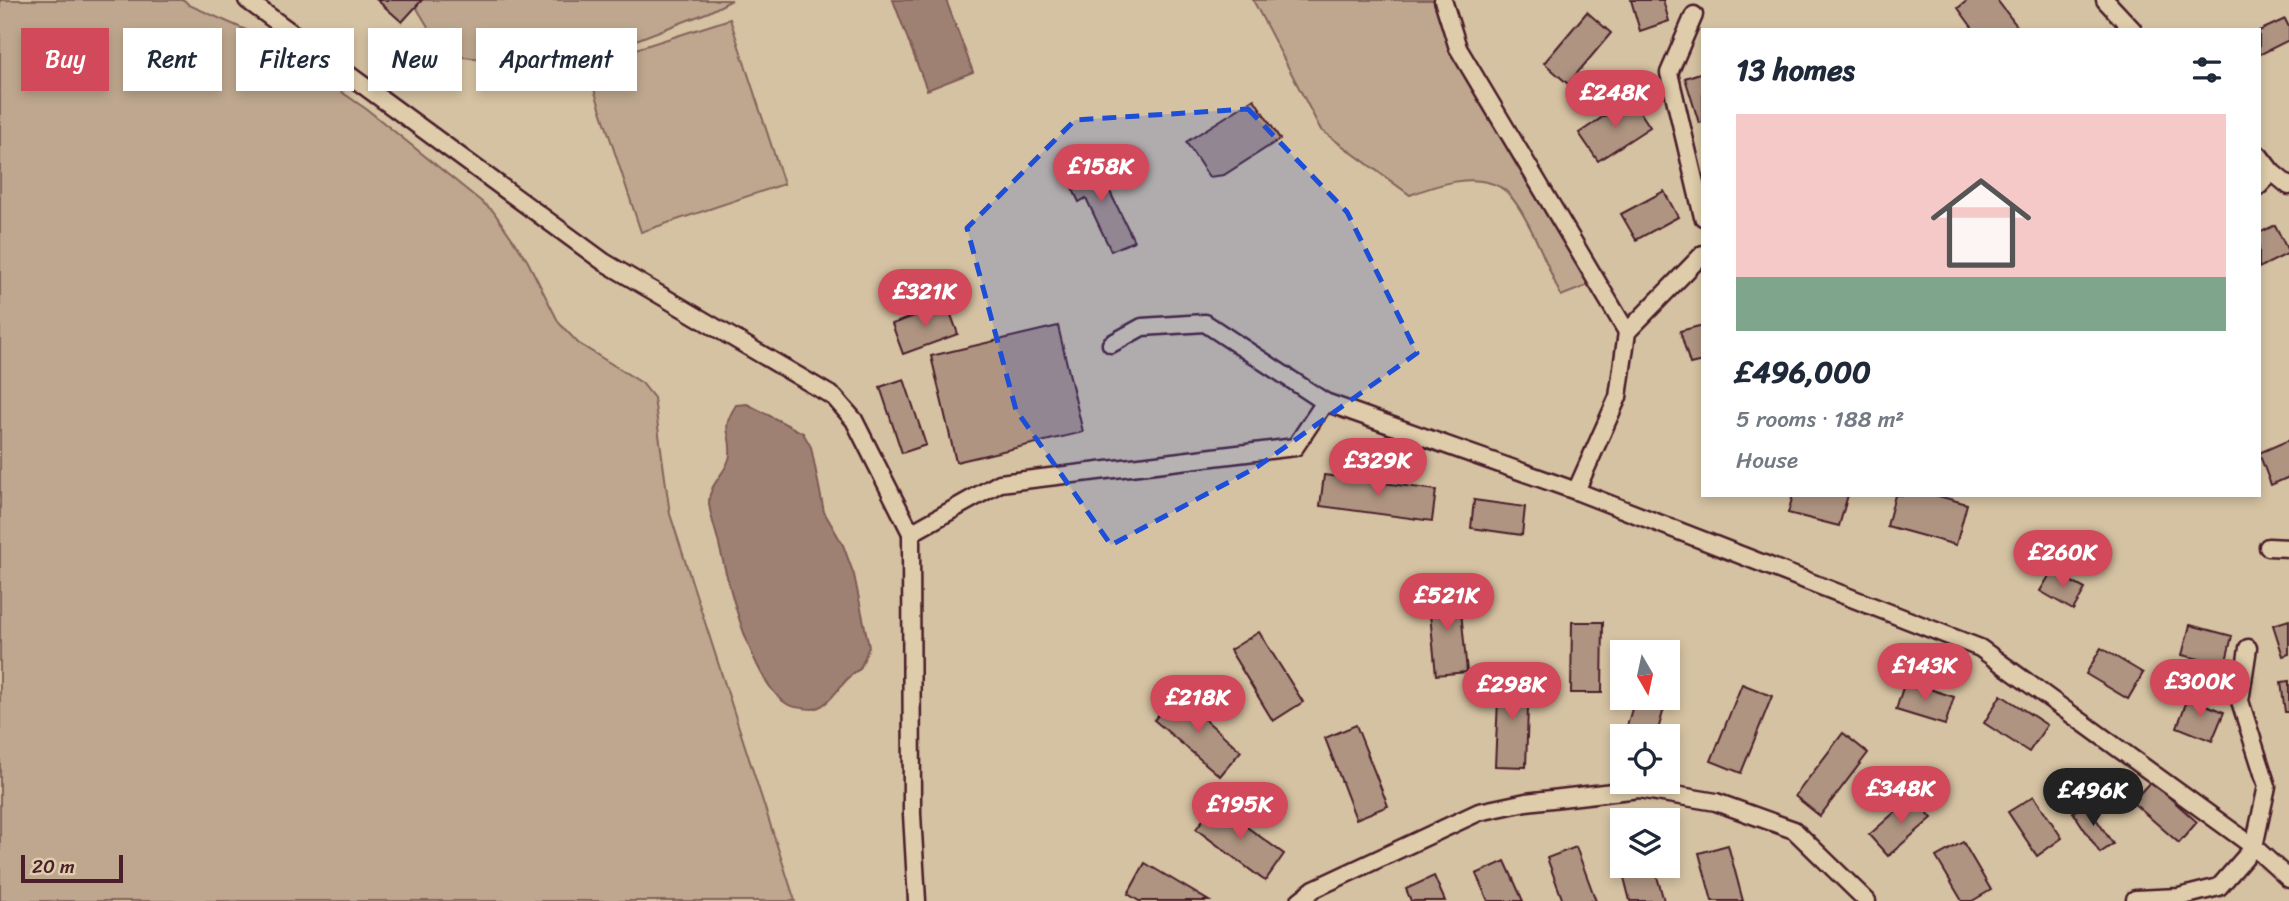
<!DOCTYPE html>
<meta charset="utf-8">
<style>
body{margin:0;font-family:Sriracha,sans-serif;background:#f2f2f3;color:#1f2937;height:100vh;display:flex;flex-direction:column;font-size:26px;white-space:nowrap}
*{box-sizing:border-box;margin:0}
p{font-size:23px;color:#747a83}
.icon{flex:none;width:38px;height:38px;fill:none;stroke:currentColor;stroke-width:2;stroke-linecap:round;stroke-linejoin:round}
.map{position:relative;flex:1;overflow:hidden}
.details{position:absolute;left:1701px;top:28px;width:560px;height:469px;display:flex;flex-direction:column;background:#fff;border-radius:0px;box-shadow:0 4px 10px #0003}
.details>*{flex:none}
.banner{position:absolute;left:21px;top:28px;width:665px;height:63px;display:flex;gap:14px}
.needle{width:46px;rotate:171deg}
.fabs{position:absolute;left:1610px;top:640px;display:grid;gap:14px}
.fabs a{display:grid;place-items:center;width:70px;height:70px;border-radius:0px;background:#fff;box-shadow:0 4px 10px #0003;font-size:35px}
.scale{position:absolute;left:21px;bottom:18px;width:102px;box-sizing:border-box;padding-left:7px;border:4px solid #4a1f2b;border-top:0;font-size:19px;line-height:24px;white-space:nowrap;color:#4a1f2b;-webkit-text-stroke:5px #deccaa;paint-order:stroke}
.price{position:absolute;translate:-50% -60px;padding:0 16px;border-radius:24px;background:#d1495b;color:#fff;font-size:23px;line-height:46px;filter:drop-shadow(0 2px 4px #0008)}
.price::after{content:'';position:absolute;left:50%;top:42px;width:21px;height:16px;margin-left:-10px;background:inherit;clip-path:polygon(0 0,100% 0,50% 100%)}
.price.active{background:#222;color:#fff}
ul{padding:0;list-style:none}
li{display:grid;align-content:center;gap:14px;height:371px;padding:0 35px}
li span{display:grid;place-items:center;height:217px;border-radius:0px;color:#555}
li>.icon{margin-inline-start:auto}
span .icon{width:126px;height:126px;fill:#fffc;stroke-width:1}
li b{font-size:30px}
h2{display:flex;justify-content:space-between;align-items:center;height:84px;padding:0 35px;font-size:30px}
.chip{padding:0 24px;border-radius:0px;background:#fff;box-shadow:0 4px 10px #0003;font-size:24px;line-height:63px}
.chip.active{background:#d1495b;color:#fff}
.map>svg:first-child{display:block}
.green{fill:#bea78e;stroke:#84635c;stroke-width:2}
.water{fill:#9f8173;stroke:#7d5a56;stroke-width:2}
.building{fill:#ae9481;stroke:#4a1f2b;stroke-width:2}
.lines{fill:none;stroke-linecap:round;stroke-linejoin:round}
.service-casing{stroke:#4a1f2b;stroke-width:21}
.service{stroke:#deccaa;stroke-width:16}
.marked{fill:#1d4ed8;fill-opacity:0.2;stroke:#1d4ed8;stroke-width:5;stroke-dasharray:14 9;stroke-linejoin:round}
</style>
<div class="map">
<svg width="2289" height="901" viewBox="0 0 2289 901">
<rect width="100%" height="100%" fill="#d5c2a2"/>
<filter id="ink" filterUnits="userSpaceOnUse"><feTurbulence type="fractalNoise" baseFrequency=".0143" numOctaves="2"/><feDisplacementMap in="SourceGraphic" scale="14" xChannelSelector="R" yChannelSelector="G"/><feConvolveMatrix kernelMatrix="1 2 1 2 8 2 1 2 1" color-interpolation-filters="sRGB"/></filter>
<g filter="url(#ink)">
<g class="green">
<polygon points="0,0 184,0 189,5 262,37 369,111 493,211 527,260 559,323 578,343 642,383 654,398 670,514 795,901 0,901"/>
<polygon points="412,0 732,0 709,12 563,68 445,55"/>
<path d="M 1253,0 L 1434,0 L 1443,19 L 1599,281 L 1561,296 C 1549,271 1523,199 1500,187 C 1474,172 1436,185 1410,195 L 1321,130 Z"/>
<polygon points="730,19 784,184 641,232 586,65"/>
</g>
<g class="water">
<polygon points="893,0 946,0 973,72 927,90"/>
<path d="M 747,404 L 803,433 L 811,447 L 824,512 L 843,545 L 854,575 L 869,647 L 860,669 C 842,677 833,706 813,709 C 807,709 791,707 787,704 C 751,682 727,579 718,540 C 715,528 710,515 709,503 C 708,484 728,472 730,455 C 732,430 719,432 736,405 Z"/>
</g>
<g class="building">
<polygon points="377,0 422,0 402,22"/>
<polygon points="1631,0 1663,0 1669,21 1640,31"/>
<polygon points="1968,0 1997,0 2020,30 1974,30 1958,8"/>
<polygon points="1587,12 1611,33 1568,84 1544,63"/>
<polygon points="2285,19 2289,27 2289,40 2259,55 2259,31"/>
<polygon points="1703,72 1703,122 1699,123 1685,78"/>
<polygon points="1631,98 1650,127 1598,161 1579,133"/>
<polygon points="1254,99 1280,139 1224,175 1209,177 1186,142"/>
<polygon points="1095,161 1134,241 1111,251 1086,198 1079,202 1066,175"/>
<polygon points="1664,191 1678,217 1636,240 1621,214"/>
<polygon points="2275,225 2289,253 2259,268 2259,233"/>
<polygon points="947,304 958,334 903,354 892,324"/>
<polygon points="1703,325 1703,361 1690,364 1680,331"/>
<polygon points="1058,326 1083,432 956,462 931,356"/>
<polygon points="904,379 926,445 902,453 880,387"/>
<polygon points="2289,440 2289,477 2271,485 2259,453"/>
<polygon points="1324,475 1436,490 1432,521 1320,506"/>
<polygon points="1793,495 1848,495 1839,526 1788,513"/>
<polygon points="1895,495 1935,495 1967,504 1956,545 1887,526"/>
<polygon points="1474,500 1525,507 1522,535 1471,528"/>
<polygon points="2052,571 2085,589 2073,610 2040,591"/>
<polygon points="1459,591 1467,672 1436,675 1428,594"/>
<polygon points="2289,620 2289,654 2283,656 2273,625"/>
<polygon points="1572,622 1603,622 1602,693 1571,693"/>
<polygon points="2190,625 2232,636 2225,665 2182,655"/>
<polygon points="1259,632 1303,702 1273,721 1230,650"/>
<polygon points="2101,648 2143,673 2128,699 2086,674"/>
<polygon points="1499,677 1529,678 1526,767 1495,766"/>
<polygon points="1905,681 1954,697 1945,725 1896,710"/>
<polygon points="2289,681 2289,712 2285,712 2281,682"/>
<polygon points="1742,684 1772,696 1741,773 1711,761"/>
<polygon points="1176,694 1241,751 1220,776 1154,720"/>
<polygon points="2001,695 2047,725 2029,752 1984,723"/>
<polygon points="1635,698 1667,698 1656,737 1624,737"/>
<polygon points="2188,698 2224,712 2212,741 2177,727"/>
<polygon points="1356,725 1388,806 1356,819 1325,738"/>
<polygon points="1843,733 1868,753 1820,816 1795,796"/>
<polygon points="2151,781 2197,822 2179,843 2132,802"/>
<polygon points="1913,796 1932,818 1888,856 1869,835"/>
<polygon points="2034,796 2062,838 2037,856 2008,812"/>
<polygon points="1215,804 1284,854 1265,881 1196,829"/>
<polygon points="2086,804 2113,844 2100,853 2073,812"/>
<polygon points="1622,840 1622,866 1654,866 1664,901 1630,901 1615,842"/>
<polygon points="1963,842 1991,890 1972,901 1962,901 1936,857"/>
<polygon points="1728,845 1743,901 1712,901 1699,853"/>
<polygon points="1576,847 1596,901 1563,901 1547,858"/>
<polygon points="1505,861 1523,901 1488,901 1476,874"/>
<polygon points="1145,863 1209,901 1139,901 1128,894"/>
<polygon points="1434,876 1445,901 1411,901 1406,889"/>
</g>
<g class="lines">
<g class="service-casing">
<g id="service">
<polyline points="247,0 604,262 834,397 854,420 911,533"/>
<polyline points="1443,0 1458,48 1627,332 1618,397 1576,491"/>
<polyline points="2105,0 2133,30"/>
<polyline points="1694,15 1669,73 1703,217"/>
<polyline points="2259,155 2272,172 2289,186"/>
<polyline points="2259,186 2272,172"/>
<polyline points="1627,332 1703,254"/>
<polyline points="1111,344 1142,327 1205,323 1325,402 1576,491 1980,648 2254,847 2289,879"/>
<polyline points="2268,547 2289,548"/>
<polyline points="2135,899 2179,897 2219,887 2254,847 2267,786 2240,701 2248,648"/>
<polyline points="917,901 912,814 911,533 1000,483 1295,447 1325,402"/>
<polyline points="1299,901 1314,889 1479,812 1526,802 1639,789 1716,802 1794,830 1867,901"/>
</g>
</g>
<use href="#service" class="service"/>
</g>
</g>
<path class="marked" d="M 1248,109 L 1347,212 L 1417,353 L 1257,467 L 1111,545 L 1016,410 L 967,228 L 1075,120 Z"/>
</svg>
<div class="fabs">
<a><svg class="needle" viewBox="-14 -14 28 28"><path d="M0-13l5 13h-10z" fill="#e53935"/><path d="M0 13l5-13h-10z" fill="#747a83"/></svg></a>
<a><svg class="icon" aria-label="locate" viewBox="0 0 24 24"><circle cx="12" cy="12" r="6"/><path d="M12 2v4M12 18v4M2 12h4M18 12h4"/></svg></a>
<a><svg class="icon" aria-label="layers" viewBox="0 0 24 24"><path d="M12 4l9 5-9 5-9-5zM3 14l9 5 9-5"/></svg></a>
</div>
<div class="scale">20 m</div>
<b class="price" style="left:1615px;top:130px">£248K</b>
<b class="price" style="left:1101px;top:204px">£158K</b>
<b class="price" style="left:925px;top:329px">£321K</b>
<b class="price" style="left:1378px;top:498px">£329K</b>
<b class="price" style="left:2063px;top:590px">£260K</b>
<b class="price" style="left:1447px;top:633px">£521K</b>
<b class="price" style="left:1925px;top:703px">£143K</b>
<b class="price" style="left:2200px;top:719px">£300K</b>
<b class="price" style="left:1512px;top:722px">£298K</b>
<b class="price" style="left:1198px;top:735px">£218K</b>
<b class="price" style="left:1901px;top:826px">£348K</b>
<b class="price active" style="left:2093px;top:828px">£496K</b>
<b class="price" style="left:1240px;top:842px">£195K</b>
<div class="banner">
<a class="chip active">Buy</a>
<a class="chip">Rent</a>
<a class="chip">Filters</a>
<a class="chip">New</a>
<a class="chip">Apartment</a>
</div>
<section class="details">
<h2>13 homes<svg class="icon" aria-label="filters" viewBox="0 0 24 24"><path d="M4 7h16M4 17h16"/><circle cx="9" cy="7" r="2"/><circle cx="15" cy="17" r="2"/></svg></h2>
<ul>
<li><span style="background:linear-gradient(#f6c9c9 75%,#7fa58c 0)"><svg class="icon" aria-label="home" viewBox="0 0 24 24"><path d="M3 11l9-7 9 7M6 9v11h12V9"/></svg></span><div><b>£496,000</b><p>5 rooms · 188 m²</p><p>House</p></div></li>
</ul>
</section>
</div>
